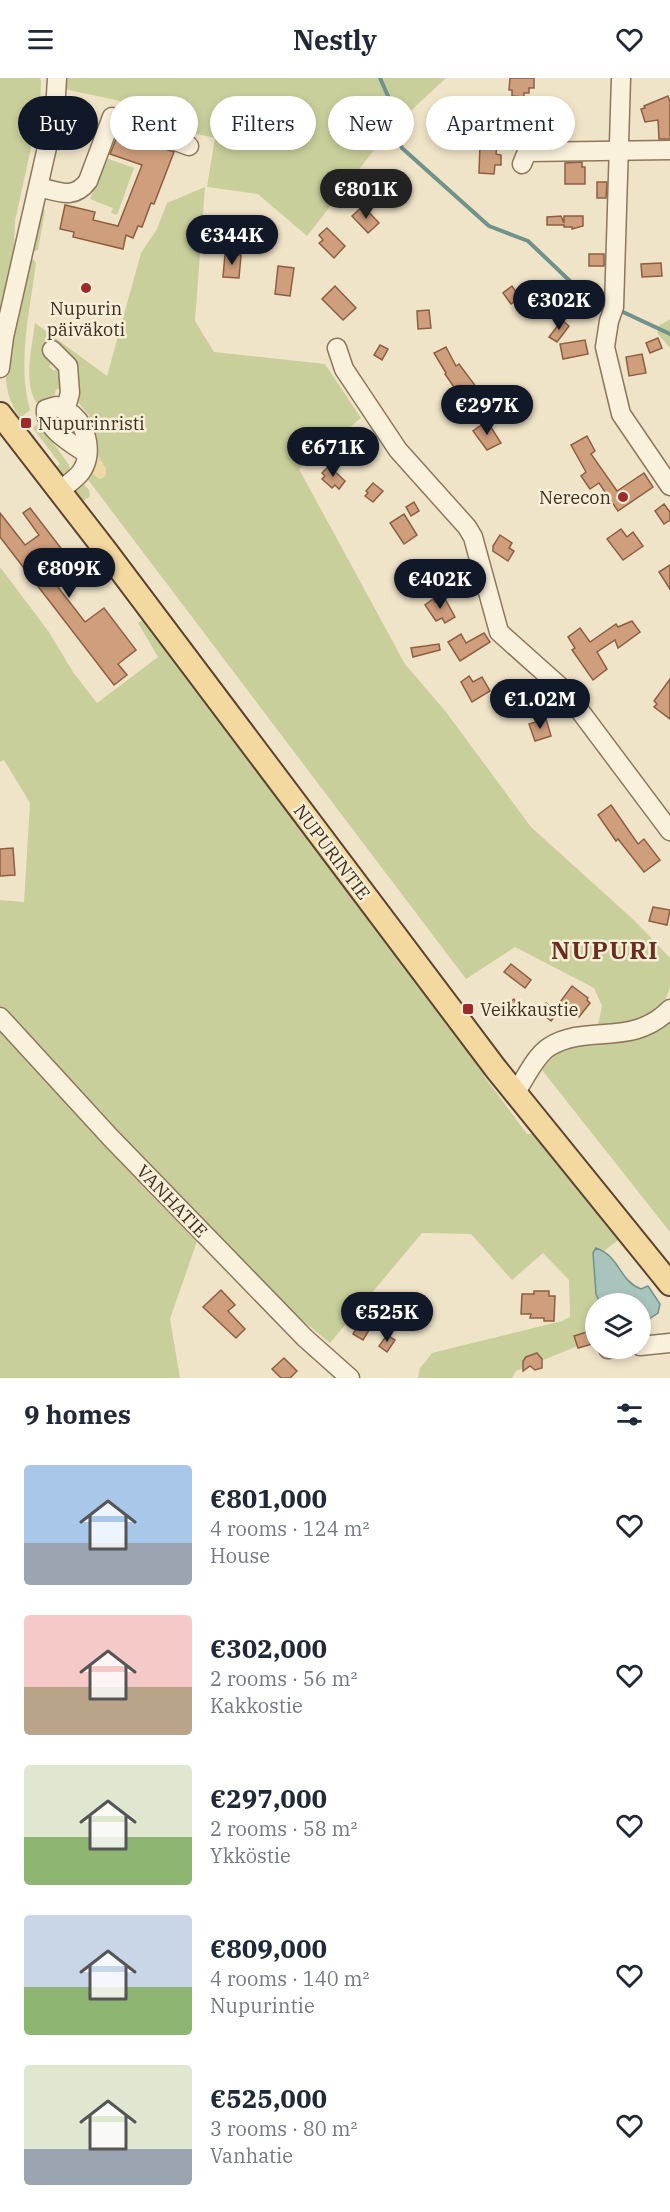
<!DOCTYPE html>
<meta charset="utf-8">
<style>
body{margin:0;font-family:"IBM Plex Serif",serif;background:#f2f2f3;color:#1f2937;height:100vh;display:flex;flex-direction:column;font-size:22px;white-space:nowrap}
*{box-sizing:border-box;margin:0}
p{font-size:20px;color:#747a83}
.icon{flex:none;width:33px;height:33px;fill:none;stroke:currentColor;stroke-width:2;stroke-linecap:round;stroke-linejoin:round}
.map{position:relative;height:1300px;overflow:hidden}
.drawer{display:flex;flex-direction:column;background:#fff;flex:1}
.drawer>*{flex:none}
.top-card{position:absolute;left:18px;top:18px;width:634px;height:54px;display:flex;gap:12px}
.controls{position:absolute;left:585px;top:1215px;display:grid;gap:12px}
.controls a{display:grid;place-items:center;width:66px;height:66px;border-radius:50%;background:#fff;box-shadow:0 3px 9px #0003;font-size:30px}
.price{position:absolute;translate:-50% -51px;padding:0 14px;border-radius:21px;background:#111827;color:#fff;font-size:20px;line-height:39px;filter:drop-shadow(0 2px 3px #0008)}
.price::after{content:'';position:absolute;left:50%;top:36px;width:18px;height:14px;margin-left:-9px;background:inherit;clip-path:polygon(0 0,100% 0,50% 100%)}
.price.current{background:#222;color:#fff}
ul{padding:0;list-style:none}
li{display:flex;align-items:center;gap:18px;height:150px;padding:0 24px}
li span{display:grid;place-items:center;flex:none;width:168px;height:120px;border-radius:6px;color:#555}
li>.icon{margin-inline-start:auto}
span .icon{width:72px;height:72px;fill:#fffc;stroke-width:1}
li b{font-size:26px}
h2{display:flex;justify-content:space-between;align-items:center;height:72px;padding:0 24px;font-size:26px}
.tag{padding:0 21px;border-radius:27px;background:#fff;box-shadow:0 3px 9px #0003;font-size:21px;line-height:54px}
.tag.current{background:#111827;color:#fff}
header{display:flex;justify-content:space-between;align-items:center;height:78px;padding:0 24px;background:#fff;font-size:27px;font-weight:700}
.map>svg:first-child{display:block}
.green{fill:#c9cf9b}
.sand{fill:#ecd9a5}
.water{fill:#a9c4bc;stroke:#6f938a;stroke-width:1.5}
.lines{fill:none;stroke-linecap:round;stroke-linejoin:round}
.stream{stroke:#6f938a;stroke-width:4}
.building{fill:#cf9f7d;stroke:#8d5f41;stroke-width:1.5}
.minor-casing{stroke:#8d765c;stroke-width:21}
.major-casing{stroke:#5b4430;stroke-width:26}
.minor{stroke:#faf1dc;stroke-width:18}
.major{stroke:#f3d9a0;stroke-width:22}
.poi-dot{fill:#9e2a2b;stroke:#f7eed8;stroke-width:2}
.labels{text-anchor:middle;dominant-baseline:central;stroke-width:5;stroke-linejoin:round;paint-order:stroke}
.poi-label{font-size:18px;fill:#3d2e20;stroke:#f7eed8;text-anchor:start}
.street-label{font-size:18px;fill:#3d2e20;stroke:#f7eed8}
.district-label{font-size:24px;font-weight:bold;letter-spacing:1.5px;fill:#6b2e1e;stroke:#f7eed8}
</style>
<header><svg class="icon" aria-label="menu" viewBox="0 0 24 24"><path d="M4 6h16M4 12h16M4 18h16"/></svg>Nestly<svg class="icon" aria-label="heart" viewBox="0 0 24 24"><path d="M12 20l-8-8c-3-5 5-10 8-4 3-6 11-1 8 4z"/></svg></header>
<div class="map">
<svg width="670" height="1300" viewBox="0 0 670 1300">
<rect width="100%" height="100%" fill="#f0e4c8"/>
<g class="green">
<polygon points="0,0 40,0 41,3 40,29 15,143 13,196 0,243"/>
<polygon points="63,0 446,0 388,54 307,158 258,116 207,109 215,60 156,47 158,31 64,11"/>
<polygon points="106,80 134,90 117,137 111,135 113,130 90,121"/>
<path d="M 205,109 L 195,243 L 214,274 L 325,286 L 361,340 L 299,391 L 405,586 L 446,634 L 531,749 L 635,843 L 670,880 C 670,889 670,899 670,908 C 669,915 665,923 660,928 C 643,949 622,950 597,951 L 602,928 L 594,910 L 515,869 L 466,901 L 86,399 L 87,395 L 91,394 L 100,401 L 105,398 L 106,391 C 96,375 83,357 89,337 C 84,332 77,324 75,317 C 70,294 79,282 52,269 L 47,270 L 46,273 L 55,281 L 49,288 L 54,293 L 60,286 L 65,293 L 64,312 L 56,311 L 55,316 L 42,325 L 36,324 C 23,303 32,269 35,245 L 107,298 L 141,175 L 157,151 L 167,125 Z"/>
<polygon points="42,128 45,133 38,172 32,174"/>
<path d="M 28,181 L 33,181 L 36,185 C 30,233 17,284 30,332 L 20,340 C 14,331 9,321 7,310 C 1,271 20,220 28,181 Z"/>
<polygon points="670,241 670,270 658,256 657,249"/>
<polygon points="39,345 69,387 70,394 65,398 56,389 60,386 33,350"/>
<polygon points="83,405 89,412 90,418 82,424 74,413"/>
<polygon points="0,489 49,554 73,594 97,625 158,579 138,545 142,542 194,600 487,993 484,998 527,1056 536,1056 621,1160 604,1173 597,1170 596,1216 600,1225 596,1226 595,1261 516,1293 512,1300 418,1300 420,1290 432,1275 562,1243 570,1239 569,1202 543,1175 512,1202 471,1156 422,1155 330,1265 263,1210 203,1146 170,1241 180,1300 0,1300 0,822 24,824 30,725 4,682 0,684"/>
<polygon points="670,940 670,1154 542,992 558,973 586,966 640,960"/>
</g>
<polygon class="sand" points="92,369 106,391 105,399 99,401 91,394"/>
<path class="water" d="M 596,1170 C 621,1179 618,1202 641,1211 L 648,1208 L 660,1226 L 658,1235 L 649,1241 L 641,1238 L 640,1226 L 600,1225 L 596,1216 L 593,1175 Z"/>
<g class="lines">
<g class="stream">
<polyline points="380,0 398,41 393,52 402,70 489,148 528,163 572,205 587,216 605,226"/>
<polyline points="623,234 670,256"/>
</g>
</g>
<g class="building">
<polygon points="510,0 534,0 534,10 529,10 529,15 524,15 524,19 512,18 512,12 509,12"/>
<polygon points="668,18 670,24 670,61 659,61 658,42 645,44 641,31 645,30 644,28"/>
<polygon points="457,41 466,50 464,53 466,55 459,61 448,49"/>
<polygon points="127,58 174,74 154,126 151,125 142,149 138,148 133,160 126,157 123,171 73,159 74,154 60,151 65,127 95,134 93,142 118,148 142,87 110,76 117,59 125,62"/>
<polygon points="480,66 497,67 496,76 501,77 501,87 495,87 494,96 479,95"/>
<polygon points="582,84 582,89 585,89 585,106 565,106 565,85"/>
<polygon points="597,104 607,104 606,120 597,120"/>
<polygon points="363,128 379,145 368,155 352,138"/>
<polygon points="561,138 564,145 564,138 583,138 583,148 572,151 572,149 564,149 564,147 547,147 547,139"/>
<polygon points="327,150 345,168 334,180 319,165 323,162 319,157"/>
<polygon points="225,176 241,177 239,200 223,199"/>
<rect x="589" y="176" width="15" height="12"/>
<polygon points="661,185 662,198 642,199 641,186"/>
<polygon points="278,188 294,190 290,218 275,216"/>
<polygon points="335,208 356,230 343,242 322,221"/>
<polygon points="512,208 520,220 511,226 503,215"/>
<polygon points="535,212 553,231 545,238 525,221"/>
<polygon points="429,232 431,250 418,251 417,233"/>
<polygon points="562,242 569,248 557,264 549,259"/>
<polygon points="658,260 662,270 650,275 646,265"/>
<polygon points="585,262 588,276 563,281 560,266"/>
<polygon points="380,267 388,271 382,282 374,277"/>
<polygon points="446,269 456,288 459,286 480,314 465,325 445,296 446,295 434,275"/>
<polygon points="642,276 646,295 629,298 626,279"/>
<polygon points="487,343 501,365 487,372 473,353"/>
<polygon points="587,358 595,373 591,376 617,413 644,395 653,409 618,433 599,405 590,411 581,398 586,394 571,367"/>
<polygon points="329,388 345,403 339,411 335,407 332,410 322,401 325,398 322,395"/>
<polygon points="373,405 383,413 373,424 365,418 368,415 366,413"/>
<polygon points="414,424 419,433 411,438 406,429"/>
<polygon points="664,426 670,434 670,442 664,446 655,433"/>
<polygon points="30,430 64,474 43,489 54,504 85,544 104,530 136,572 118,586 127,597 114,607 0,459 0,435 25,467 39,457 23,435"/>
<polygon points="404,436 417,457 404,466 390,445"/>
<polygon points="621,451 627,459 633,454 643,468 623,482 607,461"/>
<polygon points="500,457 512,465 509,470 514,473 508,483 493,473 493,468"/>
<polygon points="670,487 670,511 659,494"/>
<polygon points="444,519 455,539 445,545 442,540 436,543 425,527 433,521 435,524"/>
<polygon points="632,543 640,554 618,570 615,562 597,574 607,591 593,602 572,572 575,570 568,559 580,550 590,564 616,546 618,549"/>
<polygon points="484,555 490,564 460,583 448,564 461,556 466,565"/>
<polygon points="439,566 440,572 413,579 411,570"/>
<polygon points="469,598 473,604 482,599 490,613 472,624 461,604"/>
<polygon points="670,601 670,641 654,629 657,626 654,623"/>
<polygon points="546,641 551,658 535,663 529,646"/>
<polygon points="611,727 638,766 644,761 660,782 644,794 618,761 616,763 598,737"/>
<polygon points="13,770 15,797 0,798 0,771"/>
<polygon points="653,829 670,832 667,847 649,843"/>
<polygon points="511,886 531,902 525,910 504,894"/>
<polygon points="572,908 588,920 587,922 590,925 579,939 560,924"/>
<polygon points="514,921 519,930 510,936 504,928"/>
<polygon points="546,925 558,934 551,943 540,934"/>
<polygon points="221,1212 235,1227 228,1233 245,1251 236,1260 203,1229"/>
<polygon points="534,1213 549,1213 549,1218 555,1218 554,1243 544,1243 544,1240 530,1240 531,1236 521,1236 522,1216 534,1216"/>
<polygon points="396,1223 399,1226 401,1224 415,1238 407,1246 400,1239 397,1242 387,1231"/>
<polygon points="362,1241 372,1247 363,1262 353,1256"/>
<polygon points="596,1251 596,1265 578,1270 574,1258"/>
<polygon points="387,1257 395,1262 387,1274 379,1268"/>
<polygon points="537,1275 542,1281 542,1290 535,1292 530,1288 523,1293 523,1283 526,1279"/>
<polygon points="284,1280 297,1293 290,1300 281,1300 272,1291"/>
</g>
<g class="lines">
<g class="minor-casing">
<g id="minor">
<polyline points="621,0 614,229 609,243 605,269 621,336 670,408"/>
<polyline points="522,86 527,74 670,72"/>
<path d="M 39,109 C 59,114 74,122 88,103 L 112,39 L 189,68"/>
<polyline points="337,270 344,291 398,372 467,449 473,459 499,554 565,613 670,753"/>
<polyline points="52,272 68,288 70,315 65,333"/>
<polyline points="0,290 4,259 55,34 57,0"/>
<path d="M 60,413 C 66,407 76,401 81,394 C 93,377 88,350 73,337 C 68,333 61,331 56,328 L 46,331 C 44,351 73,366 87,376"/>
<polyline points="0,939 111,1060 305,1260 350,1300"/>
<path d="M 516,1014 C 525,1001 535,978 549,969 C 587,945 632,970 670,931"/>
<polyline points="640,1268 670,1265"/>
<polyline points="608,1271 615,1270"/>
</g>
</g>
<g class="major-casing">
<polyline id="major" points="0,336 106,473 496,991 670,1206"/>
</g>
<use href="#minor" class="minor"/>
<use href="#major" class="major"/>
</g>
<g class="poi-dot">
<circle cx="86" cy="210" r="6"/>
<rect x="20" y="339" width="12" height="12" rx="3"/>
<circle cx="623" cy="419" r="6"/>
<rect x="462" y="925" width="12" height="12" rx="3"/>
</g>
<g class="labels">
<g class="poi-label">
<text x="86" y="230" text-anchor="middle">Nupurin<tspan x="86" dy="21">päiväkoti</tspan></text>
<text x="38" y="345">Nupurinristi</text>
<text x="611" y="419" text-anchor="end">Nerecon</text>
<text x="480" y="931">Veikkaustie</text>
</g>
<g class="street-label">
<text transform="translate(332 774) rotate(53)">NUPURINTIE</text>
<text transform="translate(172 1123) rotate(46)">VANHATIE</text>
</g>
<g class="district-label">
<text x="605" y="872">NUPURI</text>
</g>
</g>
</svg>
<div class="controls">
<a><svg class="icon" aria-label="layers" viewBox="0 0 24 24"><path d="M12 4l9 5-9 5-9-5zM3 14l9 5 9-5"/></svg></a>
</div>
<b class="price current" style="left:366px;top:142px">€801K</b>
<b class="price" style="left:232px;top:188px">€344K</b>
<b class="price" style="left:559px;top:253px">€302K</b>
<b class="price" style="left:487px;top:358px">€297K</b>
<b class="price" style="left:333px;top:400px">€671K</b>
<b class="price" style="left:69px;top:521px">€809K</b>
<b class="price" style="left:440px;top:532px">€402K</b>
<b class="price" style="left:540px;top:652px">€1.02M</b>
<b class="price" style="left:387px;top:1265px">€525K</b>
<div class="top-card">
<a class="tag current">Buy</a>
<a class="tag">Rent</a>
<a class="tag">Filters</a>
<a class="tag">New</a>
<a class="tag">Apartment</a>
</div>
</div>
<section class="drawer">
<h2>9 homes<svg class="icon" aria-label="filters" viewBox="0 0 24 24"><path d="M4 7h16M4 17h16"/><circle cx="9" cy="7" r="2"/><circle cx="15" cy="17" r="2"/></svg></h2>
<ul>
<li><span style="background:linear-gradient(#a9c7e8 65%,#9aa5b1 0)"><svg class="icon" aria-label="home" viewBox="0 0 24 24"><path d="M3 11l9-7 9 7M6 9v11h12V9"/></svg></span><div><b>€801,000</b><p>4 rooms · 124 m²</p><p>House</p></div><svg class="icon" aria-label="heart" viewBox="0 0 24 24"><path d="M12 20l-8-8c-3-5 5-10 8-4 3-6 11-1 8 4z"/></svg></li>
<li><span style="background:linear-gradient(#f6c9c9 60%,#b9a48a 0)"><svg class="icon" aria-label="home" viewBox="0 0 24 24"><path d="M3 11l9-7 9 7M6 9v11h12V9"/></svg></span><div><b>€302,000</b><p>2 rooms · 56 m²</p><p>Kakkostie</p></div><svg class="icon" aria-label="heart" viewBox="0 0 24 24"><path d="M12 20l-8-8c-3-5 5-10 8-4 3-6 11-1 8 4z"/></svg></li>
<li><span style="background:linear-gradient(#dfe7d0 60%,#8fb573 0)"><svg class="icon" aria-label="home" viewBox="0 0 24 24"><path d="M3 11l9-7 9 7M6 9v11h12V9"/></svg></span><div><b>€297,000</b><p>2 rooms · 58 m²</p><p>Ykköstie</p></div><svg class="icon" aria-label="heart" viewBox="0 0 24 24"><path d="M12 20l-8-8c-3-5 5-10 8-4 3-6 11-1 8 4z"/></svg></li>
<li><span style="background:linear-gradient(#c9d6e8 60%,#8fb573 0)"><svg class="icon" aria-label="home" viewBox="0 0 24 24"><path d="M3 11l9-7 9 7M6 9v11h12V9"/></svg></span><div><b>€809,000</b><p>4 rooms · 140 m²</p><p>Nupurintie</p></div><svg class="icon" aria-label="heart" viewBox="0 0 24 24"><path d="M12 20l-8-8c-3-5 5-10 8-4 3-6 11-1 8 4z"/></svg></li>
<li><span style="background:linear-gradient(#dfe7d0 70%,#9aa5b1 0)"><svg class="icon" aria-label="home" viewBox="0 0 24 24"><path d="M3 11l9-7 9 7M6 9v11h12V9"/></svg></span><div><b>€525,000</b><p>3 rooms · 80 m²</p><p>Vanhatie</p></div><svg class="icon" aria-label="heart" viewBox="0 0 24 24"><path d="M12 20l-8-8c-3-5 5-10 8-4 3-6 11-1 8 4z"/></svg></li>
</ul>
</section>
